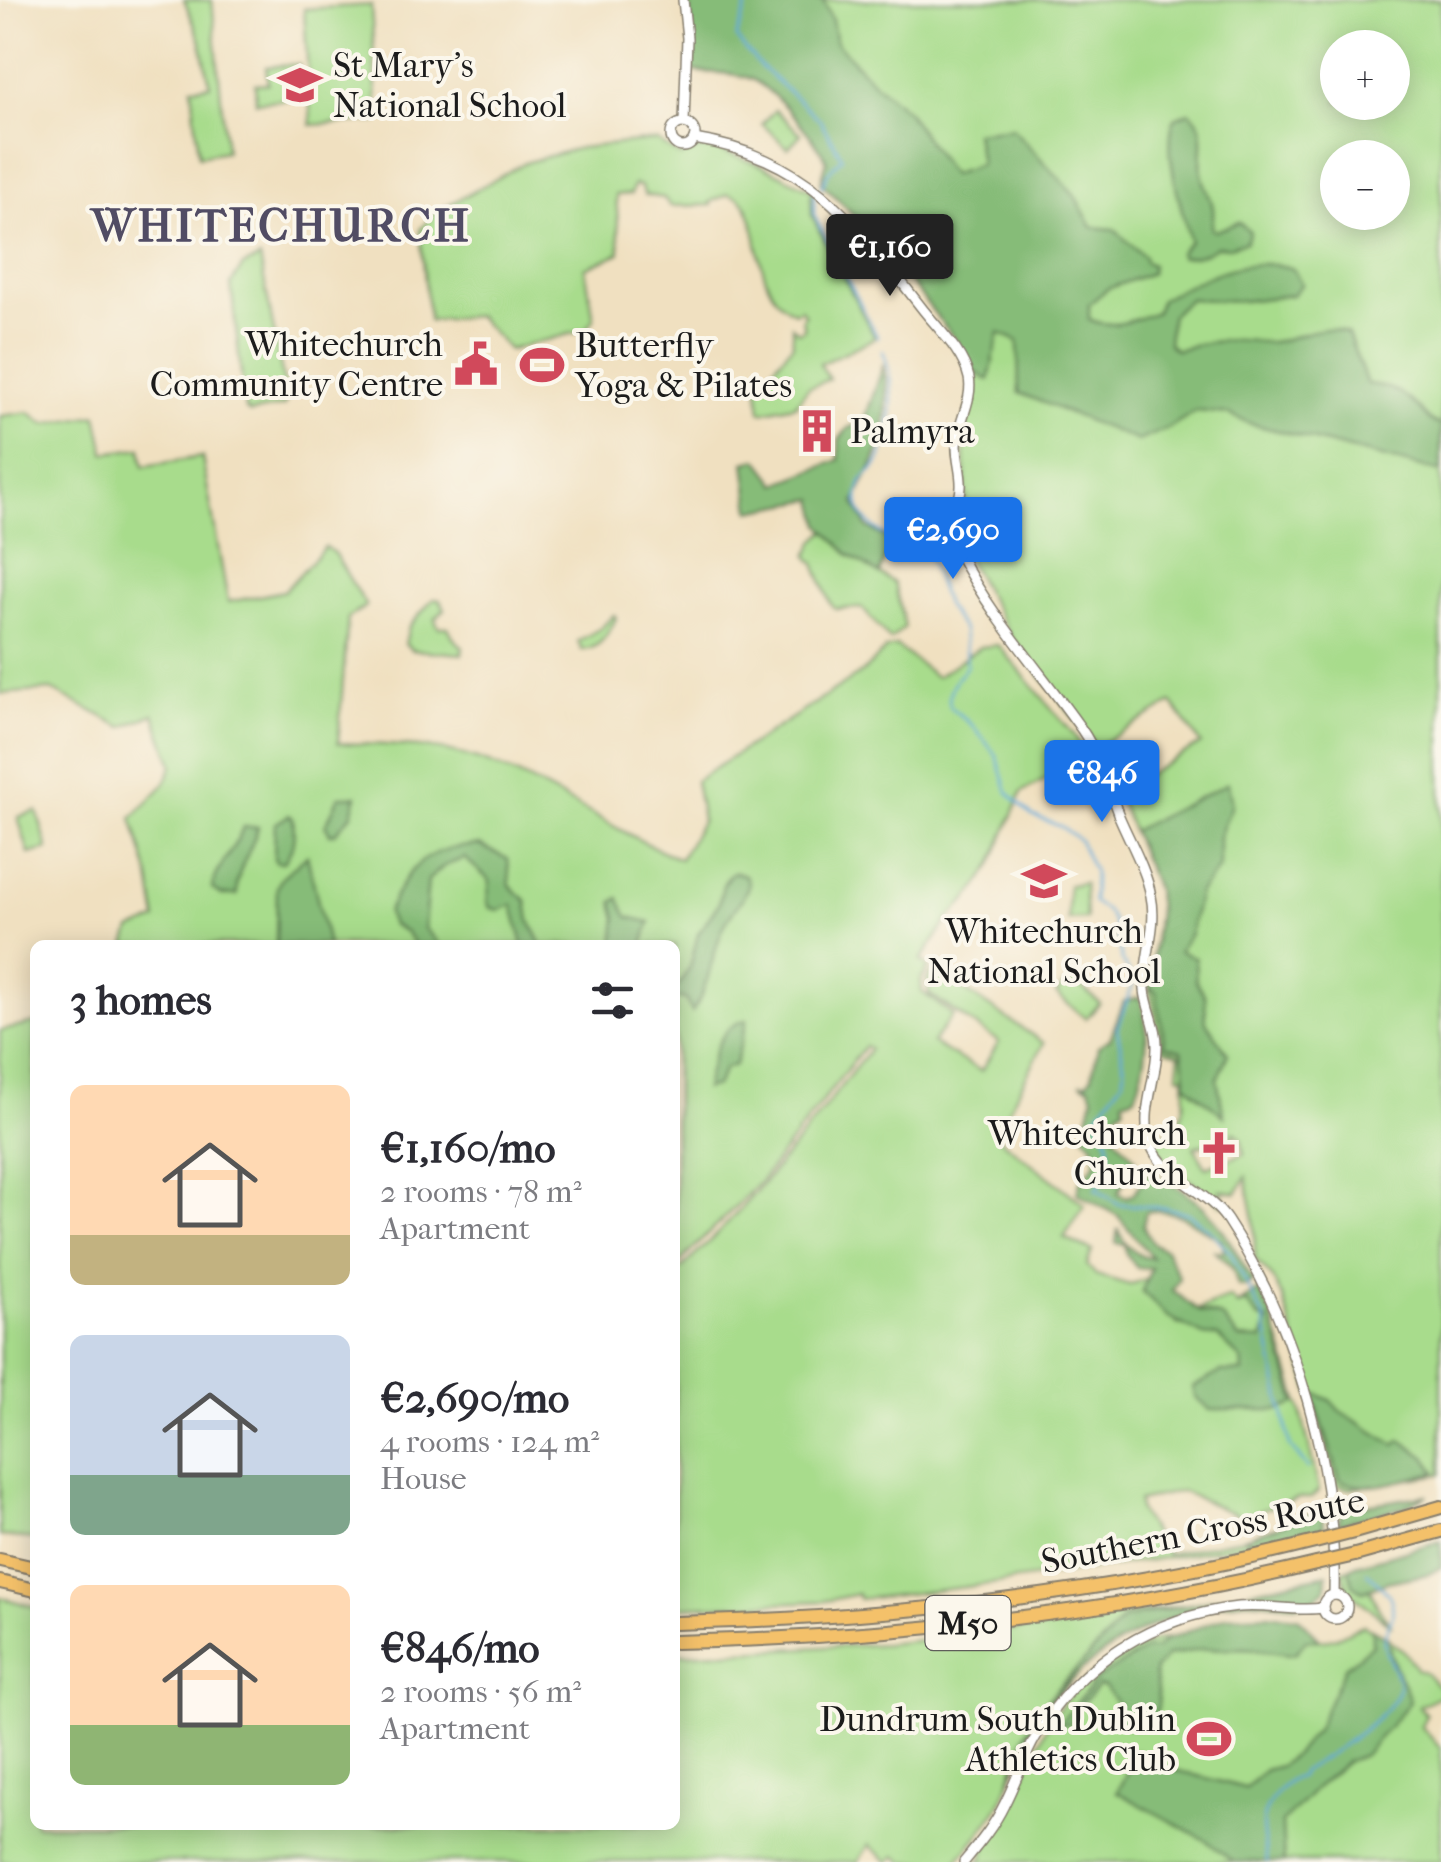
<!DOCTYPE html>
<meta charset="utf-8">
<style>
body{margin:0;font-family:"IM FELL French Canon",serif;background:#f7f7f7;color:#2b2b33;height:100vh;display:flex;flex-direction:column;font-size:38px;white-space:nowrap}
*{box-sizing:border-box;margin:0}
p{font-size:32px;color:#7c7c81}
.icon{flex:none;width:55px;height:55px;fill:none;stroke:currentColor;stroke-width:2;stroke-linecap:round;stroke-linejoin:round}
.map{position:relative;flex:1;overflow:hidden}
.panel{position:absolute;left:30px;top:940px;width:650px;height:890px;display:flex;flex-direction:column;background:#fff;border-radius:15px;box-shadow:0 5px 25px #0003}
.panel>*{flex:none}
.controls{position:absolute;left:1320px;top:30px;display:grid;gap:20px}
.controls a{display:grid;place-items:center;width:90px;height:90px;border-radius:50%;background:#fff;box-shadow:0 5px 25px #0003;font-size:50px}
.price{position:absolute;translate:-50% -85px;padding:0 22px;border-radius:10px;background:#1a73e8;color:#fff;font-size:32px;line-height:65px;filter:drop-shadow(0 2px 5px #0008)}
.price::after{content:'';position:absolute;left:50%;top:60px;width:30px;height:22px;margin-left:-15px;background:inherit;clip-path:polygon(0 0,100% 0,50% 100%)}
.price.selected{background:#222;color:#fff}
ul{padding:0;list-style:none}
li{display:flex;align-items:center;gap:30px;height:250px;padding:0 40px}
li span{display:grid;place-items:center;flex:none;width:280px;height:200px;border-radius:15px;color:#555}
li>.icon{margin-inline-start:auto}
span .icon{width:120px;height:120px;fill:#fffc;stroke-width:1}
li b{font-size:42px}
h2{display:flex;justify-content:space-between;align-items:center;height:120px;padding:0 40px;font-size:42px}
.map>svg:first-child{display:block}
.green{fill:#a8dc8c;stroke:#627c54;stroke-width:2.5;fill-rule:evenodd}
.forest{fill:#86bc78;stroke:#516c4a;stroke-width:2.5}
.lines{fill:none;stroke-linecap:round;stroke-linejoin:round}
.stream{stroke:#62aad9;stroke-width:2.5}
.minor-casing{stroke:#867e6e;stroke-width:12}
.highway-casing{stroke:#867e6e;stroke-width:16}
.minor{stroke:#fff;stroke-width:9}
.highway{stroke:#f4c16b;stroke-width:12}
.highway-bridge-casing{stroke:#867e6e;stroke-width:16;stroke-linecap:butt}
.highway-bridge{stroke:#f4c16b;stroke-width:12}
.labels{text-anchor:middle;dominant-baseline:central;stroke-width:8;stroke-linejoin:round;paint-order:stroke}
.shield{fill:#fbf7ec;stroke:#5f5e5a;stroke-width:2.5}
.shield-label{font-size:32px;font-weight:bold;fill:#1c1c1c}
.poi-label{font-size:35px;fill:#1c1c1c;stroke:#fbf7ec;text-anchor:start}
.street-label{font-size:35px;fill:#1c1c1c;stroke:#fbf7ec}
.district-label{font-size:45px;font-weight:bold;letter-spacing:2.5px;fill:#514c64;stroke:#fbf7ec}
</style>
<div class="map">
<svg width="1441" height="1862" viewBox="0 0 1441 1862">
<rect width="100%" height="100%" fill="#fbf7ec"/>
<filter id="ink" filterUnits="userSpaceOnUse"><feTurbulence type="fractalNoise" baseFrequency=".01" numOctaves="2"/><feDisplacementMap in="SourceGraphic" scale="20" xChannelSelector="R" yChannelSelector="G"/><feConvolveMatrix kernelMatrix="1 2 1 2 8 2 1 2 1" color-interpolation-filters="sRGB"/></filter>
<filter id="wash" filterUnits="userSpaceOnUse"><feTurbulence type="fractalNoise" baseFrequency=".0048" numOctaves="4" result="noise"/><feDisplacementMap in="SourceGraphic" scale="40" xChannelSelector="R" yChannelSelector="G"/><feGaussianBlur stdDeviation="2.25" result="paint"/><feColorMatrix in="noise" values="0 0 0 0 0 0 0 0 0 0 0 0 0 0 0 0 0 1.4 0 .05"/><feComposite in="paint" operator="in"/></filter>
<g filter="url(#wash)">
<rect width="100%" height="100%" fill="#f0e0c0"/>
<g class="green">
<polygon points="184,0 212,0 226,151 199,156 192,87 210,85 201,41"/>
<path d="M 688,0 L 1441,0 L 1441,1474 L 1349,1489 L 1337,1485 L 1283,1298 L 1271,1276 L 1255,1259 L 1254,1220 L 1246,1177 L 1237,1193 L 1220,1190 L 1227,1203 L 1222,1205 C 1202,1184 1149,1163 1154,1130 L 1174,1137 C 1183,1113 1187,1103 1184,1076 L 1178,1074 L 1180,1054 L 1162,1049 L 1149,986 L 1158,911 L 1156,888 L 1116,792 L 1201,744 L 1172,703 L 1096,747 L 1011,637 L 966,557 L 957,534 L 966,496 L 964,444 L 966,418 L 976,388 L 975,375 L 955,338 L 880,244 L 848,207 L 821,183 L 827,161 C 815,139 770,83 746,77 C 729,72 708,73 691,71 L 692,30 ZM 1338,48 L 1392,48 L 1392,102 L 1338,102 ZM 1338,158 L 1392,158 L 1392,212 L 1338,212 ZM 1233,1131 L 1241,1138 L 1244,1154 L 1206,1167 L 1194,1147 L 1236,1135 Z"/>
<polygon points="371,5 378,121 311,125 304,9"/>
<polygon points="299,64 302,98 256,102 255,84 268,83 266,67"/>
<polygon points="775,110 801,134 788,148 762,124"/>
<path d="M 646,141 L 657,141 L 680,156 L 699,148 L 716,149 L 761,165 L 814,191 L 811,195 L 812,216 L 875,338 L 820,364 L 829,379 L 808,388 L 795,405 L 761,412 L 758,386 L 793,344 L 792,326 L 799,332 L 804,329 L 802,318 L 805,315 L 801,309 L 795,312 C 751,295 763,220 742,201 C 739,197 733,196 728,194 L 710,202 L 711,205 L 670,206 L 664,198 L 645,195 L 641,186 L 634,185 L 631,194 L 616,195 L 620,253 L 585,268 L 594,319 L 585,330 L 509,350 L 477,316 L 429,321 L 420,230 L 436,212 L 524,163 L 579,148 Z"/>
<polygon points="260,258 287,400 284,406 250,413 245,409 231,284 243,266"/>
<path d="M 29,412 L 45,424 L 97,415 L 105,453 L 141,448 L 144,466 L 202,457 L 228,602 L 284,591 L 325,547 L 334,553 L 366,606 L 348,618 L 338,743 C 380,745 426,744 467,756 C 544,778 607,829 680,859 L 702,820 L 695,781 L 863,672 L 886,649 L 896,646 L 936,677 L 980,647 L 998,645 L 1075,736 L 1088,757 L 1022,792 L 992,865 L 973,893 L 948,920 L 921,961 L 929,967 L 921,980 L 922,992 L 953,1015 L 932,1043 L 981,1071 L 999,1042 L 929,994 L 927,980 L 934,970 L 1044,1043 L 995,1135 L 1085,1205 L 1064,1238 L 1092,1251 L 1087,1265 L 1096,1275 L 1130,1285 L 1150,1277 L 1177,1324 L 1233,1332 L 1222,1317 L 1197,1310 L 1230,1297 L 1237,1305 L 1246,1302 L 1258,1317 L 1268,1321 L 1263,1337 L 1280,1340 L 1301,1411 L 1319,1490 L 1311,1498 L 1299,1498 L 1242,1517 L 1181,1491 L 1138,1501 L 1139,1511 L 1167,1554 L 1244,1538 L 1255,1543 C 1123,1565 992,1586 859,1599 L 858,1594 L 825,1601 L 675,1607 L 675,1274 C 749,1208 809,1128 870,1049 L 865,1046 L 760,1182 L 675,1267 L 675,945 L 126,945 L 131,930 L 157,920 L 150,877 L 132,818 L 164,785 L 173,765 L 154,714 L 123,727 L 51,690 L 0,694 L 0,416 Z"/>
<polygon points="827,530 848,554 894,583 905,627 890,640 862,608 835,609 831,604 815,564 808,556 816,540"/>
<polygon points="433,599 440,600 445,609 435,619 438,627 448,627 454,639 463,647 462,654 412,650 405,644 409,627"/>
<path d="M 614,615 L 616,618 C 610,632 599,650 582,650 L 578,641 L 601,628 Z"/>
<polygon points="37,811 48,849 29,854 18,817"/>
<polygon points="1084,883 1086,919 1068,920 1068,885"/>
<polygon points="1071,978 1100,1003 1086,1019 1056,994"/>
<polygon points="35,1023 35,1539 0,1536 0,1031"/>
<polygon points="1349,1569 1354,1585 1363,1591 1370,1589 1378,1608 1392,1626 1347,1590 1342,1571"/>
<path d="M 0,1597 L 35,1607 L 35,1825 L 675,1825 L 675,1654 L 885,1644 L 1006,1631 L 1200,1603 C 1129,1620 1060,1668 1026,1734 C 1015,1755 1013,1779 1002,1800 C 990,1823 973,1843 956,1862 L 904,1862 L 896,1856 L 889,1862 L 869,1845 L 858,1862 L 0,1862 Z"/>
<path d="M 1364,1625 L 1403,1650 L 1417,1670 L 1425,1672 L 1441,1690 L 1441,1695 L 1419,1706 L 1426,1715 L 1421,1726 L 1441,1749 L 1441,1862 L 971,1862 L 981,1861 C 986,1853 984,1848 988,1840 C 994,1829 1003,1820 1009,1808 C 1024,1778 1033,1748 1052,1719 C 1078,1679 1127,1642 1176,1637 C 1227,1632 1279,1645 1329,1639 C 1343,1637 1351,1628 1364,1625 Z"/>
</g>
<g class="forest">
<path d="M 688,0 L 823,0 L 832,20 L 836,42 L 869,78 L 906,110 L 951,175 L 980,164 L 975,132 L 1012,128 L 1074,194 L 1092,227 L 1114,229 L 1144,257 L 1145,262 L 1152,265 L 1151,273 L 1107,289 L 1089,304 L 1089,319 C 1113,330 1132,321 1156,312 L 1161,299 C 1199,279 1249,253 1293,269 L 1302,284 L 1292,295 L 1244,301 L 1189,299 L 1171,315 L 1168,344 L 1176,350 C 1196,344 1218,339 1239,340 C 1250,340 1261,343 1271,342 C 1299,339 1320,321 1348,334 L 1367,384 C 1386,385 1400,391 1414,404 C 1425,413 1427,422 1441,425 L 1441,472 L 1251,424 L 1229,414 L 1196,411 L 1169,428 L 1138,441 L 1019,393 L 1018,341 L 999,333 L 989,380 C 967,372 964,350 950,333 C 909,281 870,227 821,183 L 827,161 C 815,139 770,83 746,77 C 729,72 708,73 691,71 L 692,30 Z"/>
<path d="M 1189,112 C 1211,128 1198,153 1202,174 C 1207,198 1218,201 1211,229 L 1216,231 L 1239,222 L 1250,232 L 1246,242 L 1229,247 L 1217,246 C 1204,255 1197,257 1181,257 L 1179,253 L 1190,241 C 1182,208 1161,148 1175,118 Z"/>
<path d="M 883,366 C 890,395 887,431 875,460 C 869,474 861,486 855,503 L 867,527 L 892,541 L 879,574 L 848,554 L 821,525 L 815,499 L 751,511 L 745,462 L 758,459 L 777,484 L 839,460 L 839,440 L 848,428 L 864,422 Z"/>
<polygon points="1228,783 1232,805 1219,837 1219,868 1199,892 1190,934 1179,951 1195,958 1196,981 1205,996 1206,1022 1228,1054 1217,1079 1224,1116 1187,1085 1182,1050 1165,1046 1156,992 1149,986 1158,911 1156,888 1132,831"/>
<polygon points="339,796 357,796 352,814 335,833 330,834 326,825"/>
<path d="M 289,815 L 293,818 C 295,833 294,851 283,862 L 277,862 L 274,859 L 275,824 Z"/>
<path d="M 243,827 L 258,827 C 251,854 236,867 237,895 L 221,895 L 212,889 C 217,865 235,850 243,827 Z"/>
<path d="M 479,845 L 508,859 L 510,886 L 527,901 L 530,921 L 542,945 L 523,945 L 513,905 L 499,910 L 490,908 L 487,901 L 490,881 L 465,858 L 444,866 L 428,880 L 424,928 L 440,945 L 415,945 L 406,932 L 392,925 L 387,913 C 410,864 423,849 479,845 Z"/>
<polygon points="307,855 328,945 276,945 277,887 282,877"/>
<path d="M 735,872 L 745,875 L 749,884 C 743,903 728,914 722,931 C 711,957 709,988 692,1012 L 685,999 L 676,997 L 675,991 L 690,967 L 698,934 L 719,903 L 723,885 L 729,875 Z"/>
<polygon points="619,898 628,917 650,922 643,945 614,945 617,918 613,902"/>
<path d="M 1140,997 C 1151,1032 1147,1063 1135,1096 L 1123,1100 L 1124,1107 L 1109,1118 L 1116,1137 L 1136,1159 L 1118,1193 L 1126,1197 L 1133,1194 L 1148,1173 C 1157,1174 1162,1178 1170,1183 C 1217,1208 1227,1238 1253,1281 L 1245,1287 L 1238,1286 L 1233,1269 L 1215,1251 L 1224,1252 L 1222,1240 C 1197,1228 1177,1205 1146,1212 L 1143,1226 L 1153,1244 L 1165,1249 L 1179,1278 L 1172,1290 L 1200,1312 L 1222,1317 L 1239,1339 L 1263,1340 L 1268,1321 L 1258,1317 L 1246,1302 L 1236,1305 L 1259,1290 L 1272,1315 L 1296,1404 L 1278,1410 L 1210,1410 L 1195,1397 L 1193,1387 L 1221,1372 L 1243,1372 L 1242,1360 L 1218,1337 L 1203,1335 L 1167,1316 L 1142,1291 L 1151,1268 L 1137,1268 L 1126,1254 L 1125,1245 L 1116,1243 L 1118,1228 C 1122,1244 1137,1258 1152,1258 L 1118,1216 L 1077,1193 L 1080,1182 L 1096,1162 L 1093,1144 L 1084,1135 L 1093,1097 L 1090,1087 L 1080,1083 L 1087,1083 L 1092,1076 L 1098,1046 L 1110,1039 L 1124,1001 Z"/>
<path d="M 747,1020 L 735,1065 L 725,1068 L 716,1086 L 705,1089 C 711,1064 717,1024 747,1020 Z"/>
<path d="M 1312,1392 L 1330,1400 L 1340,1411 L 1395,1445 L 1401,1440 L 1426,1457 L 1436,1472 C 1407,1478 1367,1495 1340,1480 Z"/>
<polygon points="1428,1495 1404,1507 1339,1524 1339,1518 1348,1508"/>
<polygon points="1322,1510 1324,1528 1255,1543 1244,1538"/>
<polygon points="1441,1541 1441,1567 1429,1574 1387,1582 1363,1591 1353,1585 1349,1569 1356,1565"/>
<path d="M 1327,1574 L 1326,1589 L 1309,1603 C 1287,1608 1263,1598 1240,1601 C 1173,1609 1101,1643 1057,1696 C 1036,1722 1021,1754 1008,1785 L 1026,1734 L 1047,1702 L 1123,1619 Z"/>
<path d="M 1267,1614 L 1298,1617 L 1321,1640 L 1306,1640 L 1297,1652 L 1289,1654 L 1246,1648 L 1202,1649 L 1167,1656 L 1154,1671 C 1158,1700 1166,1709 1141,1728 L 1129,1727 L 1116,1718 L 1117,1703 L 1105,1687 L 1098,1686 L 1077,1709 L 1070,1724 L 1058,1724 L 1098,1678 L 1146,1649 L 1156,1649 L 1166,1640 L 1227,1616 Z"/>
<path d="M 1372,1629 L 1389,1639 C 1388,1660 1405,1682 1410,1702 L 1364,1755 L 1346,1762 L 1320,1784 L 1282,1823 L 1284,1862 L 1233,1862 L 1207,1841 L 1117,1792 L 1137,1751 L 1171,1769 L 1245,1788 L 1265,1770 L 1280,1766 L 1297,1752 L 1316,1730 L 1345,1667 L 1372,1645 Z"/>
</g>
<g class="lines">
<g class="stream">
<polyline points="749,0 736,38 758,64 819,119 842,157 828,173 821,188"/>
<polyline points="814,193 814,215 878,338"/>
<path d="M 883,351 C 896,383 894,436 876,466 C 872,472 864,476 861,484 C 845,525 898,543 928,554 L 946,606 L 963,630 L 967,665 C 957,680 946,687 950,707 L 972,725 L 997,756 L 1008,792 L 1031,815 L 1062,827 L 1079,840 L 1094,872 L 1093,902 L 1107,912 L 1113,922 L 1122,960 L 1134,981 L 1117,1028 L 1125,1070 L 1123,1080 L 1097,1115 C 1098,1125 1104,1128 1107,1137 C 1111,1148 1107,1158 1112,1169 L 1096,1189 L 1119,1204 L 1168,1208 L 1189,1214 L 1210,1230 L 1230,1252 L 1264,1317 L 1290,1446 L 1308,1468"/>
<path d="M 1267,1862 C 1266,1849 1261,1832 1263,1820 C 1266,1802 1283,1781 1300,1776 L 1302,1771 C 1324,1758 1401,1711 1399,1684 C 1398,1669 1383,1656 1384,1639 C 1385,1632 1390,1624 1392,1617 C 1396,1593 1381,1587 1367,1572"/>
</g>
</g>
</g>
<g filter="url(#ink)">
<g class="lines">
<g class="minor-casing">
<g id="minor">
<polyline points="683,0 687,38 684,123"/>
<circle cx="683" cy="135" r="12"/>
<path d="M 694,139 C 808,157 855,222 921,307 C 937,328 963,351 969,378 C 973,397 961,417 958,436 C 954,454 962,470 961,487 C 959,512 947,529 959,554 C 993,620 1040,670 1082,730 C 1099,755 1108,788 1119,816 C 1130,842 1146,869 1151,896 C 1158,928 1143,958 1145,990 C 1147,1010 1158,1027 1157,1048 C 1157,1078 1140,1112 1150,1142 C 1161,1177 1207,1190 1227,1220 C 1295,1324 1337,1469 1334,1595"/>
<circle cx="1335" cy="1607" r="12"/>
<path d="M 964,1862 C 979,1844 994,1826 1004,1805 C 1016,1782 1023,1758 1037,1735 C 1078,1663 1155,1616 1238,1607 C 1266,1604 1294,1612 1323,1608"/>
</g>
</g>
<g class="highway-casing">
<g id="highway">
<polyline points="1354,1532 1441,1507"/>
<polyline points="1355,1555 1441,1531"/>
<polyline points="0,1560 35,1568"/>
<polyline points="0,1582 35,1590"/>
<path d="M 675,1623 C 890,1618 1107,1595 1315,1542"/>
<path d="M 675,1642 C 890,1637 1106,1615 1316,1564"/>
</g>
</g>
<use href="#minor" class="minor"/>
<use href="#highway" class="highway"/>
<g class="highway-bridge-casing">
<g id="highway-bridge">
<polyline points="1315,1542 1354,1532"/>
<polyline points="1316,1564 1355,1555"/>
</g>
</g>
<use href="#highway-bridge" class="highway-bridge"/>
</g>
</g>
<defs>
<g id="school-bare" transform="scale(3.45)"><path d="M0-5L7-2L0 1L-7-2ZM-4 1L0 2.5L4 1V4Q0 6-4 4Z" fill="#d1495b" stroke="#fbf7ec" stroke-width="2.5" paint-order="stroke"/></g>
<g id="civic-bare" transform="scale(3.45)"><path d="M-.6-6.5H3V-4.5H.6V-3L4-1V1h2V6H-6V1h2V-1L-.6-3ZM-1.2 2.5V6h2.4V2.5Z" fill="#d1495b" stroke="#fbf7ec" stroke-width="2.5" paint-order="stroke"/></g>
<g id="stadium-bare" transform="scale(3.45)"><path d="M0-5a6.5 5 0 1 0 0 10a6.5 5 0 1 0 0-10ZM-3.5-1.8h7v3.6h-7Z" fill="#d1495b" stroke="#fbf7ec" stroke-width="2.5" paint-order="stroke"/></g>
<g id="building-bare" transform="scale(3.45)"><path d="M-4-6H4V6H1V3H-1V6H-4ZM-2.5-4.3h1.7v1.8h-1.7ZM.8-4.3h1.7v1.8H.8ZM-2.5-1h1.7V.8h-1.7ZM.8-1h1.7V.8H.8Z" fill="#d1495b" stroke="#fbf7ec" stroke-width="2.5" paint-order="stroke"/></g>
<g id="church-bare" transform="scale(3.45)"><path d="M-1.2-6h2.4v3.5h3.3v2.4h-3.3V6h-2.4V-.1h-3.3v-2.4h3.3Z" fill="#d1495b" stroke="#fbf7ec" stroke-width="2.5" paint-order="stroke"/></g>
</defs>
<g fill-rule="evenodd">
<use href="#school-bare" x="300" y="85"/>
<use href="#civic-bare" x="476" y="364"/>
<use href="#stadium-bare" x="542" y="365"/>
<use href="#building-bare" x="817" y="431"/>
<use href="#school-bare" x="1044" y="881"/>
<use href="#church-bare" x="1219" y="1153"/>
<use href="#stadium-bare" x="1209" y="1739"/>
</g>
<g class="labels">
<rect class="shield" x="925.5" y="1596" width="85" height="54" rx="8"/>
<g class="shield-label">
<text x="968" y="1623">M50</text>
</g>
<g class="poi-label">
<text x="333" y="65">St Mary's<tspan x="333" dy="40">National School</tspan></text>
<text x="443" y="344" text-anchor="end">Whitechurch<tspan x="443" dy="40">Community Centre</tspan></text>
<text x="575" y="345">Butterfly<tspan x="575" dy="40">Yoga &amp; Pilates</tspan></text>
<text x="850" y="431">Palmyra</text>
<text x="1044" y="931" text-anchor="middle">Whitechurch<tspan x="1044" dy="40">National School</tspan></text>
<text x="1186" y="1133" text-anchor="end">Whitechurch<tspan x="1186" dy="40">Church</tspan></text>
<text x="1176" y="1719" text-anchor="end">Dundrum South Dublin<tspan x="1176" dy="40">Athletics Club</tspan></text>
</g>
<g class="street-label">
<text transform="translate(1203 1531) rotate(-11)">Southern Cross Route</text>
</g>
<g class="district-label">
<text x="281" y="226">WHITECHURCH</text>
</g>
</g>
</svg>
<div class="controls">
<a>+</a>
<a>−</a>
</div>
<b class="price selected" style="left:890px;top:299px">€1,160</b>
<b class="price" style="left:953px;top:582px">€2,690</b>
<b class="price" style="left:1102px;top:825px">€846</b>
<section class="panel">
<h2>3 homes<svg class="icon" aria-label="filters" viewBox="0 0 24 24"><path d="M4 7h16M4 17h16"/><circle cx="9" cy="7" r="2"/><circle cx="15" cy="17" r="2"/></svg></h2>
<ul>
<li><span style="background:linear-gradient(#ffd9b3 75%,#c2b280 0)"><svg class="icon" aria-label="home" viewBox="0 0 24 24"><path d="M3 11l9-7 9 7M6 9v11h12V9"/></svg></span><div><b>€1,160/mo</b><p>2 rooms · 78 m²</p><p>Apartment</p></div></li>
<li><span style="background:linear-gradient(#c9d6e8 70%,#7fa58c 0)"><svg class="icon" aria-label="home" viewBox="0 0 24 24"><path d="M3 11l9-7 9 7M6 9v11h12V9"/></svg></span><div><b>€2,690/mo</b><p>4 rooms · 124 m²</p><p>House</p></div></li>
<li><span style="background:linear-gradient(#ffd9b3 70%,#8fb573 0)"><svg class="icon" aria-label="home" viewBox="0 0 24 24"><path d="M3 11l9-7 9 7M6 9v11h12V9"/></svg></span><div><b>€846/mo</b><p>2 rooms · 56 m²</p><p>Apartment</p></div></li>
</ul>
</section>
</div>
